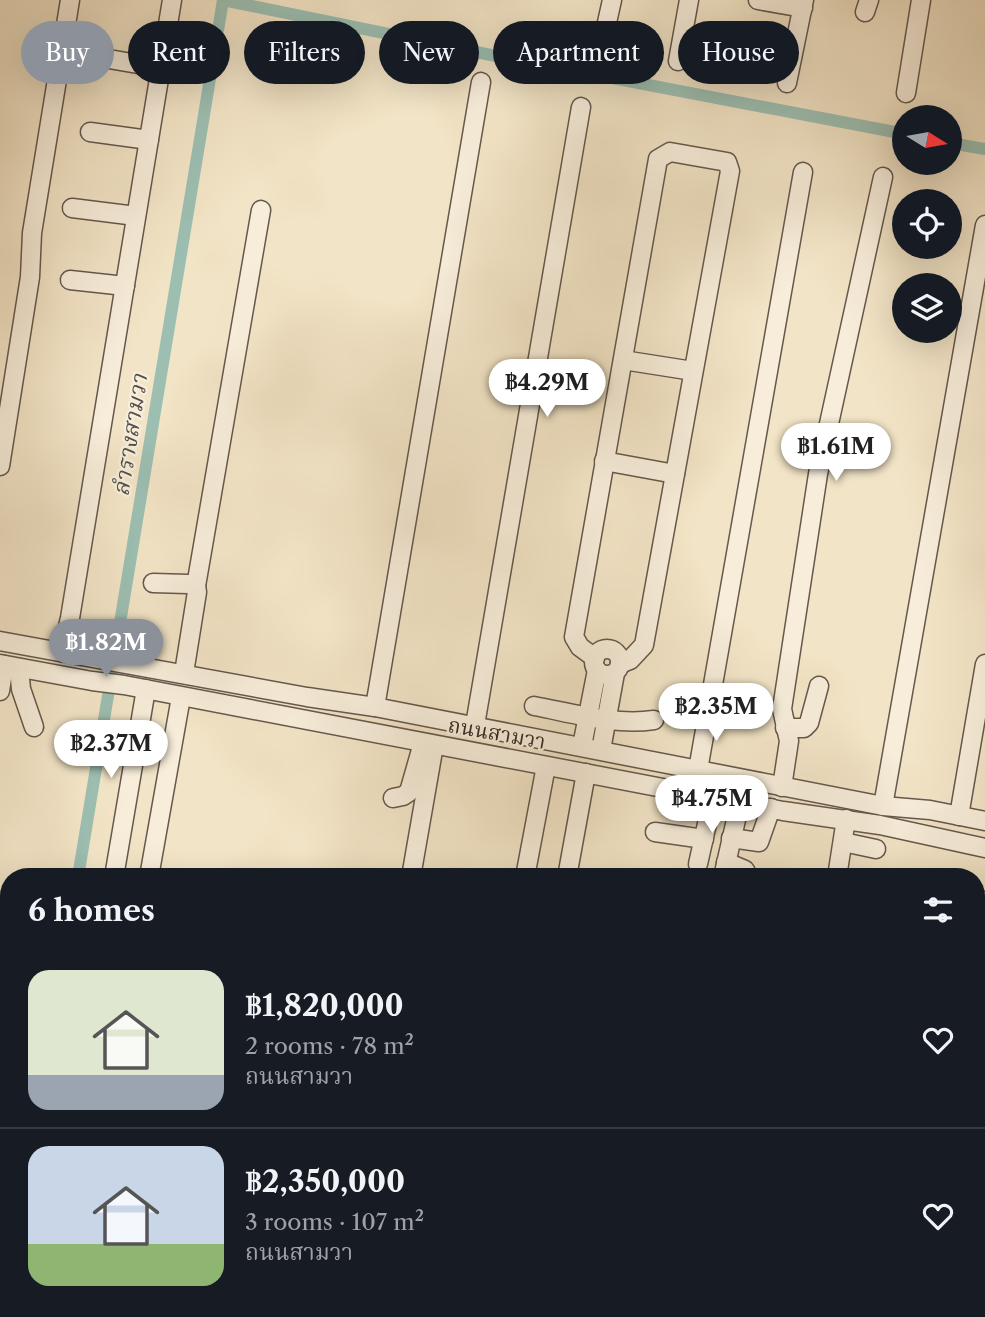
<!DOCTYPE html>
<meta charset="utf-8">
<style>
body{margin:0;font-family:"Libre Caslon Text","Noto Serif Thai",serif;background:#242831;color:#f1f3f6;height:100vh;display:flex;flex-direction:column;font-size:26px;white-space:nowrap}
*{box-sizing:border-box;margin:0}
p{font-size:23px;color:#9ea1a6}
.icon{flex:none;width:38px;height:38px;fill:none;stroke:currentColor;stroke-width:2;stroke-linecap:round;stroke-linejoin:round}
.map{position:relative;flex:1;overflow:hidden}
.sheet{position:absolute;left:0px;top:868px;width:985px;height:450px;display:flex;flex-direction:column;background:#171b24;border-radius:28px 28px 0 0;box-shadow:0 7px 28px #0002}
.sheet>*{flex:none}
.top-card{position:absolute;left:21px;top:21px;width:943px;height:63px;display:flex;gap:14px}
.needle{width:46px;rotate:101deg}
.tools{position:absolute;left:892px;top:105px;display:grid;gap:14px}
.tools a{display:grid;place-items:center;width:70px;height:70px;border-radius:50%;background:#171b24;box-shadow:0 7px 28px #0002;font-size:35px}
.price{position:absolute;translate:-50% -60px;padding:0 16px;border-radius:24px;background:#fff;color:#222;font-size:23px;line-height:46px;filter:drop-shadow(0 2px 4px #0008)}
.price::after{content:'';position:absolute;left:50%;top:42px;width:21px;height:16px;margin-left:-10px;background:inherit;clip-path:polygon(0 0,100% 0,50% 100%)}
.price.current{background:#8c9099;color:#fff}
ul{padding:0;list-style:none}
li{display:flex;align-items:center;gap:21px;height:175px;padding:0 28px}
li+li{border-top:2px solid #363941}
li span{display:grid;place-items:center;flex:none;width:196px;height:140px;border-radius:21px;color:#555}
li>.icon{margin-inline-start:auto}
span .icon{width:84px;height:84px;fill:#fffc;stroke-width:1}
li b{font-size:30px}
h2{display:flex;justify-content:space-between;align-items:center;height:84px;padding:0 28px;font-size:30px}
.chip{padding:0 24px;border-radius:32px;background:#171b24;box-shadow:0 7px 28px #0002;font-size:24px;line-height:63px}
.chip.current{background:#8c9099;color:#fff}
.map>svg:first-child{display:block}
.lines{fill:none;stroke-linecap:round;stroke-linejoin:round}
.canal{stroke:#9cbfb2;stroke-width:12}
.minor-casing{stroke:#65584d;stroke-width:21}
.minor{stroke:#f7edda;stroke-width:18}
.labels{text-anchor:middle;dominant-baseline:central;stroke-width:5;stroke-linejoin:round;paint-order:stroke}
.street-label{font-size:21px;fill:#362a25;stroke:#f7edda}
.water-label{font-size:23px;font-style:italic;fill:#504f48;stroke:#f7edda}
</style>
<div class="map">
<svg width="985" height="1317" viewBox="0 0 985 1317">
<rect width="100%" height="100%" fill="#f2e4c6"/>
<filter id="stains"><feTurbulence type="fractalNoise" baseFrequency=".00286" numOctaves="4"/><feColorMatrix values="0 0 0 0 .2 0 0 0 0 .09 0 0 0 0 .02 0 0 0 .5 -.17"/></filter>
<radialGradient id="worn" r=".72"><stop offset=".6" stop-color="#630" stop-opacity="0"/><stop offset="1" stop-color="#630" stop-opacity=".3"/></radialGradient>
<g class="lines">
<g class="canal">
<polyline points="223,0 486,54 905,134"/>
<polyline points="950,143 985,149"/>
<polyline points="78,877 223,0"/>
<polyline points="6,1317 9,1298"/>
</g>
<g class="minor-casing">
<g id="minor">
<polyline points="758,0 803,8"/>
<polyline points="865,12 869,0"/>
<polyline points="600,54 612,0"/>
<polyline points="103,58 161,68"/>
<polyline points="678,61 689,0"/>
<polyline points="787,83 804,0"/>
<polyline points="906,93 921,0"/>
<polyline points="90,132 149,140"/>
<polyline points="72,208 136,216"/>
<polyline points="70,280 125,286"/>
<polyline points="623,360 693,371"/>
<polyline points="604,461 675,474"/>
<polyline points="0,466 30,277 32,233 70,0"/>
<polyline points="153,583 188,584 196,586 197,592 184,673"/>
<polyline points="196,586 261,210"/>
<polyline points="0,641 307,697 375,707 883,806 930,810 985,821"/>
<circle cx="607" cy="662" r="13"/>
<polyline points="62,652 70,618 172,0"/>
<polyline points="595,658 580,647 574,637 658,159 670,152 727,162 730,171 644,645 630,660 620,664"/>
<polyline points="0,664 92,681 124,685 783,811 880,825 985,848"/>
<polyline points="19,668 21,689 34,727"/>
<polyline points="0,691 4,665"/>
<path d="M 534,706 C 572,713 615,726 654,720"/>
<polyline points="375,707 481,82"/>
<polyline points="475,725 581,107"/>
<polyline points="785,728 804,728 809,723 819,686"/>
<polyline points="582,746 597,670"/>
<polyline points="601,750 615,673"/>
<polyline points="698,770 803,172"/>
<polyline points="782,787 789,741 782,709 818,474 883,177"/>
<polyline points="393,798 403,796 409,792 423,743"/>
<polyline points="883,806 985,225"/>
<polyline points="959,816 985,664"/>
<polyline points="655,832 704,839"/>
<polyline points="731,838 759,842 771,808"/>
<polyline points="843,842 876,849"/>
<polyline points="726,862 745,870 748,877"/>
<polyline points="698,864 713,797"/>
<polyline points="114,877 146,689"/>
<polyline points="149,877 181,697"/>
<polyline points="411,877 434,745"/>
<polyline points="525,877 546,766"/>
<polyline points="567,877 586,773"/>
<polyline points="723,877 740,802"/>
<polyline points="837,877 846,819"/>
<polyline points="976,954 985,901"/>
<polyline points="334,1317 336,1309"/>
<polyline points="446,1317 447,1309"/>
<polyline points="493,1317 494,1309"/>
<polyline points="662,1317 664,1309"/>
<polyline points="769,1317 770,1309"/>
<polyline points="919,1317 921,1309"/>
</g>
</g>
<use href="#minor" class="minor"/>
</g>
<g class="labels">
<g class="street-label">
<text transform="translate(497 733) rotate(10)">ถนนสามวา</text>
</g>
<g class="water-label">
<text transform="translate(130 435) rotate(-81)">ลำรางสามวา</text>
</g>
</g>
<rect width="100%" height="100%" filter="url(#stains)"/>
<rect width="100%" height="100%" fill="url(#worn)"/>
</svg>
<div class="tools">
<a><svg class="needle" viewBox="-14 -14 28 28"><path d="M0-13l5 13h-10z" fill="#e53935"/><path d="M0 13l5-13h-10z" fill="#9ea1a6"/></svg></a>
<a><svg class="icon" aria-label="locate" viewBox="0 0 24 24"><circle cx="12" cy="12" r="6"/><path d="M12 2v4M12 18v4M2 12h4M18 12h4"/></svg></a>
<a><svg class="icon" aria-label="layers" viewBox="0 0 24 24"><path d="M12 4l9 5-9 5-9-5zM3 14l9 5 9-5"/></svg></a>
</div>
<b class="price" style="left:547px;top:419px">฿4.29M</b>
<b class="price" style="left:836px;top:483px">฿1.61M</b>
<b class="price current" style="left:106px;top:679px">฿1.82M</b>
<b class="price" style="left:716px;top:743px">฿2.35M</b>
<b class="price" style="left:111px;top:780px">฿2.37M</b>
<b class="price" style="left:712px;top:835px">฿4.75M</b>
<div class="top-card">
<a class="chip current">Buy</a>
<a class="chip">Rent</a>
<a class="chip">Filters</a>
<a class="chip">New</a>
<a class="chip">Apartment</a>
<a class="chip">House</a>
</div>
<section class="sheet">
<h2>6 homes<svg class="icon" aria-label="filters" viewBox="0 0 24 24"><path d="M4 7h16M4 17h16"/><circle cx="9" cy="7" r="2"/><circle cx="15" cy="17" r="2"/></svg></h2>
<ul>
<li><span style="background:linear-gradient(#dfe7d0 75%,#9aa5b1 0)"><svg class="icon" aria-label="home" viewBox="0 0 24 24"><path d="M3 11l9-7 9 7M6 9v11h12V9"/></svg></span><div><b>฿1,820,000</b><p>2 rooms · 78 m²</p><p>ถนนสามวา</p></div><svg class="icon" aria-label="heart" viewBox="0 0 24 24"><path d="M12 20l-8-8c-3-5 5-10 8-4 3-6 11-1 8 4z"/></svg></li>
<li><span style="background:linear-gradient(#c9d6e8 70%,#8fb573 0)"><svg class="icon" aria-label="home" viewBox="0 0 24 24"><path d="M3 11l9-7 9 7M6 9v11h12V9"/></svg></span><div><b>฿2,350,000</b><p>3 rooms · 107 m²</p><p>ถนนสามวา</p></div><svg class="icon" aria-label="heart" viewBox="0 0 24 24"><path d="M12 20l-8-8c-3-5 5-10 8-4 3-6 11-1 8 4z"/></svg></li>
</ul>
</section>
</div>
